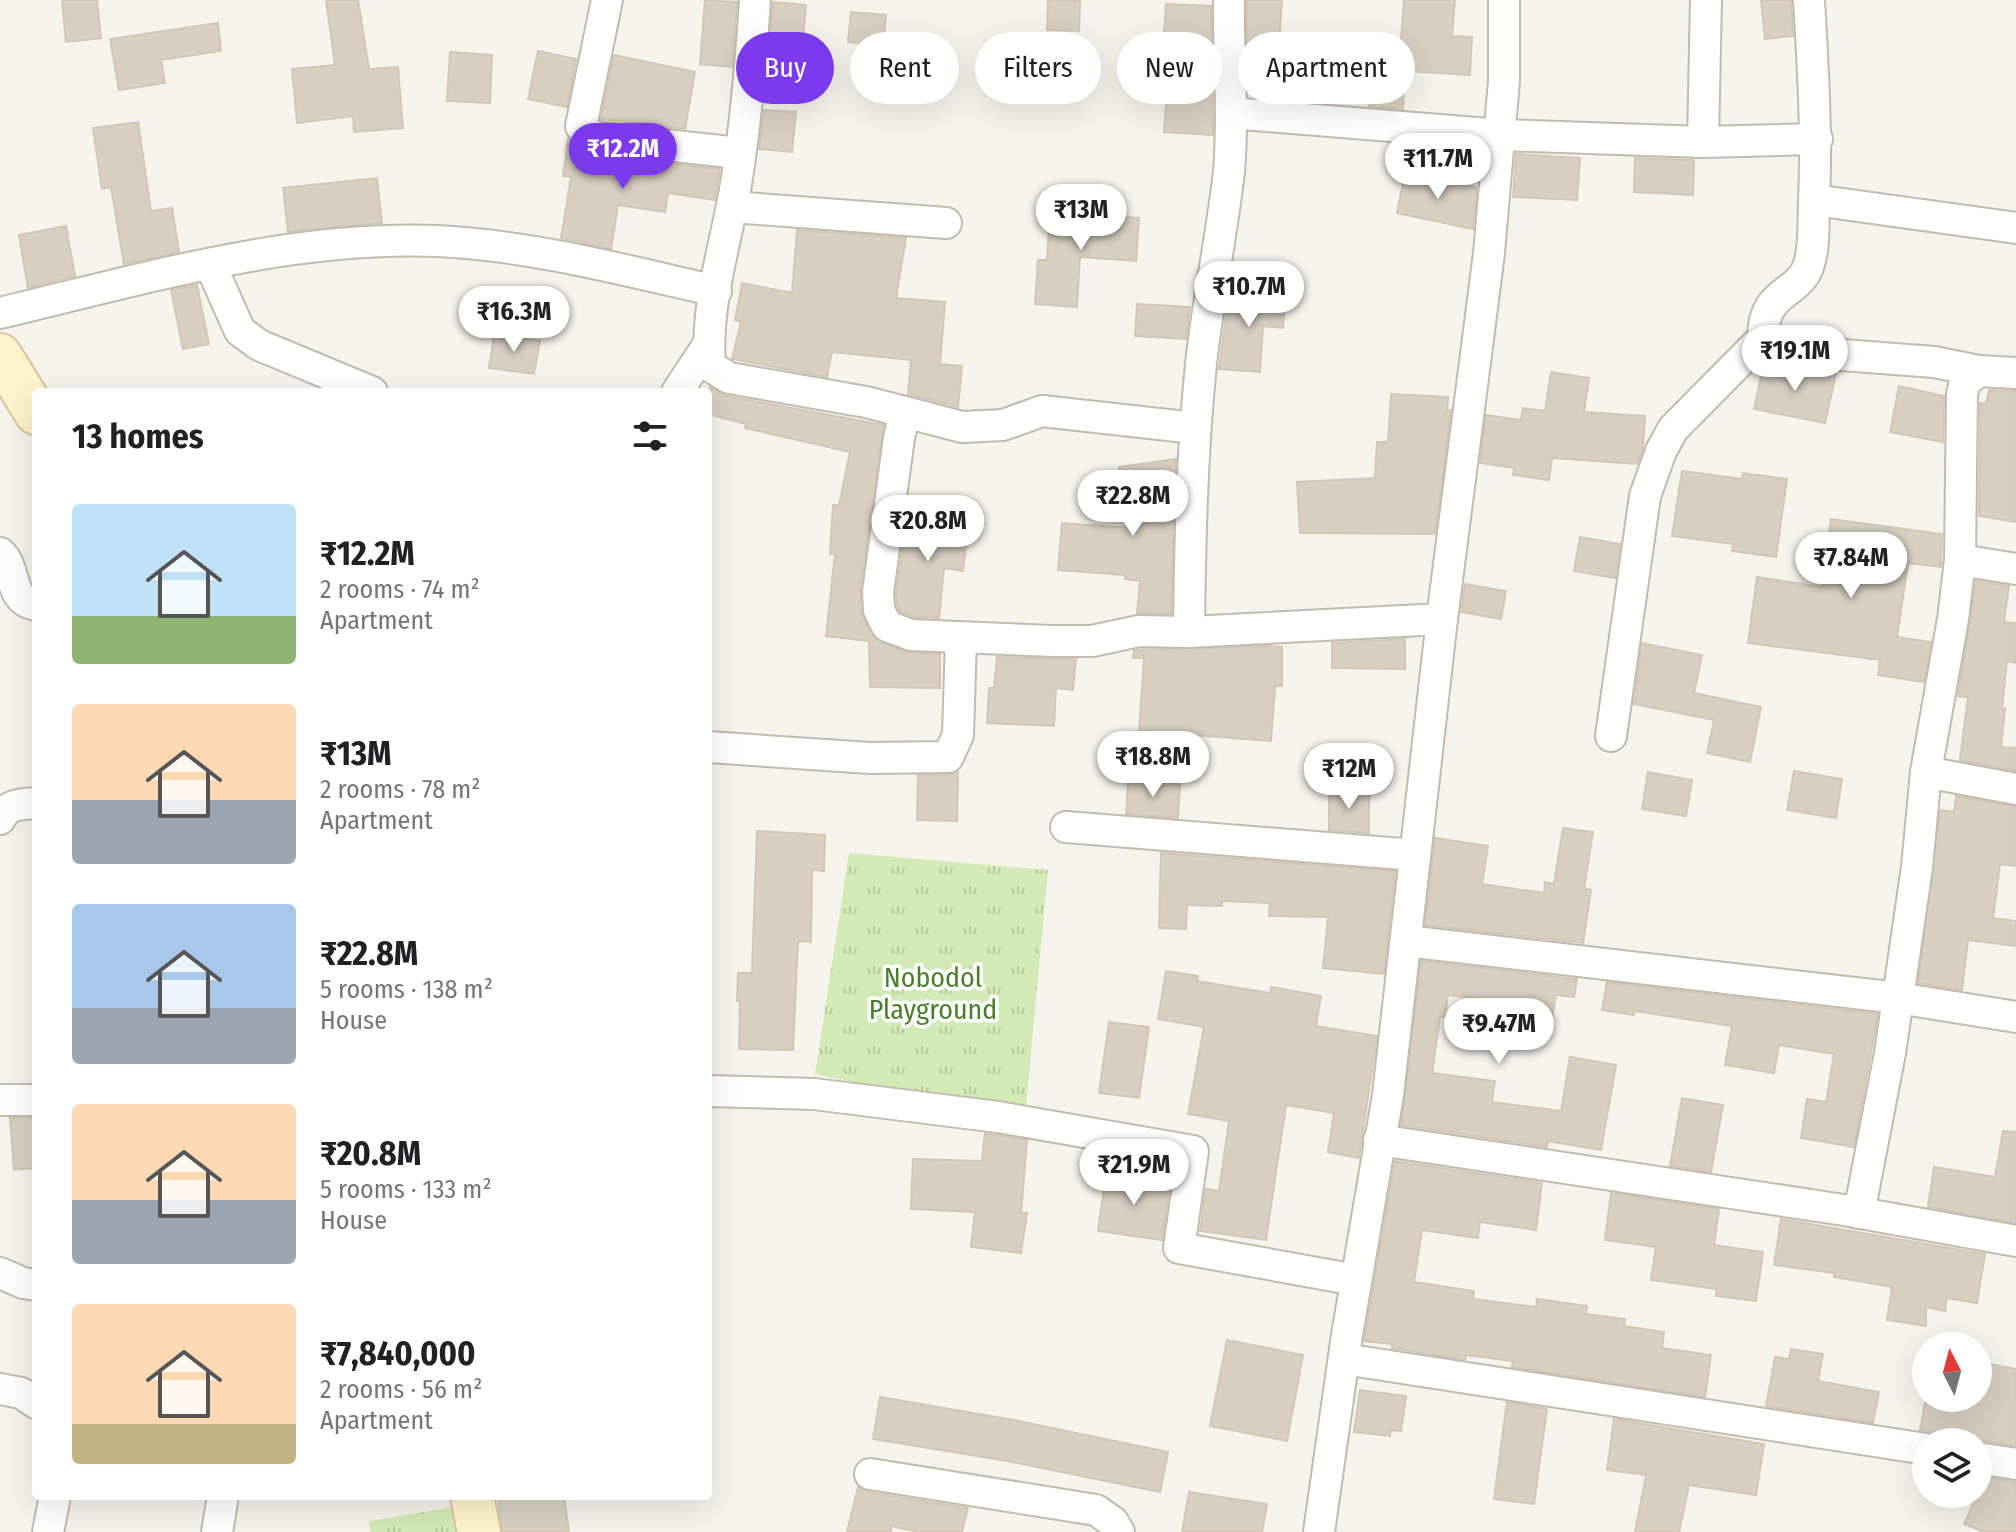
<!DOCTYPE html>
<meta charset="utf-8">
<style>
body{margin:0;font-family:"Fira Sans Condensed",sans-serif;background:#f2f2f2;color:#202124;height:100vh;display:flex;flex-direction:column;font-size:30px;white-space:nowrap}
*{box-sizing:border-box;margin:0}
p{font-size:26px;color:#757577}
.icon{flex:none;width:44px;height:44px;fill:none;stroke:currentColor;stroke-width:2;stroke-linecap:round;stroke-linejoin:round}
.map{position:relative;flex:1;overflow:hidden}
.details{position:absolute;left:32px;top:388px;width:680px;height:1112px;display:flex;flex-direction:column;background:#fff;border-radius:8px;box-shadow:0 8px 32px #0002}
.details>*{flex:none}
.guide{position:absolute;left:736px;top:32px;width:760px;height:72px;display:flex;gap:16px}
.needle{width:52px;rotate:354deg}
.fabs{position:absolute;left:1912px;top:1332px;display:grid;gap:16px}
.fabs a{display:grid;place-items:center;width:80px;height:80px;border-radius:50%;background:#fff;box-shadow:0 8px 32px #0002;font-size:40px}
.price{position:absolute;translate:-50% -68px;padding:0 18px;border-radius:28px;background:#fff;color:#222;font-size:26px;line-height:52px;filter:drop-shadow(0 2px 4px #0008)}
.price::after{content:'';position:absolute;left:50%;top:48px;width:24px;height:18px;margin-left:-12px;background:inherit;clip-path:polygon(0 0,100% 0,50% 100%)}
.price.on{background:#7c3aed;color:#fff}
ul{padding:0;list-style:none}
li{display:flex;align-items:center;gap:24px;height:200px;padding:0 40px}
li span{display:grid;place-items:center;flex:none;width:224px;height:160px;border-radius:8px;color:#555}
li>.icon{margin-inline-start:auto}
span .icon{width:96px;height:96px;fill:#fffc;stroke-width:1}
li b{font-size:34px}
h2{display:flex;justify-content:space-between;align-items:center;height:96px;padding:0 40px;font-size:34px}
.tag{padding:0 28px;border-radius:36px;background:#fff;box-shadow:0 8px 32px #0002;font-size:28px;line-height:72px}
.tag.on{background:#7c3aed;color:#fff}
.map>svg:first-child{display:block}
.park{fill:url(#park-tufts)}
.building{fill:#d8cfc1;stroke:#d3c7b4;stroke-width:2}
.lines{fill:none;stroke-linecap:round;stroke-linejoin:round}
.street-casing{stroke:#c2bbae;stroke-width:34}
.secondary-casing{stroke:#d6c79b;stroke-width:46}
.street{stroke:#fff;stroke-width:30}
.secondary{stroke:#fff3cd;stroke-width:42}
.labels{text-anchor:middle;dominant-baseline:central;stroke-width:7;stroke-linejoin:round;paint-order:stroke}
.park-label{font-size:28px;fill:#4a7f2a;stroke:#fff}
</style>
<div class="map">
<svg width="2016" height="1532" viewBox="0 0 2016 1532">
<defs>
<pattern id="park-tufts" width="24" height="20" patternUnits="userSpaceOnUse" patternTransform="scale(2)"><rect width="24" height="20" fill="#d2eab5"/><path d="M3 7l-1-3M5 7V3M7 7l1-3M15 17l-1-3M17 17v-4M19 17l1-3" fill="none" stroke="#b6ca9c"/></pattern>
</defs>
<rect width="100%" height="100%" fill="#f6f3ec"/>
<g class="park">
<polygon points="849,853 1048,870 1025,1118 815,1074"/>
<polygon points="461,1506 461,1532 370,1532 369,1521"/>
</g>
<g class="building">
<polygon points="62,0 97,0 101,38 66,42"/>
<polygon points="326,0 358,0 369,69 398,67 403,128 354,132 353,116 297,123 292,69 335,65"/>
<polygon points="705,0 737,2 732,67 700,64"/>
<polygon points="1048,0 1080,1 1079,31 1047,30"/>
<polygon points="1247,0 1282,0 1279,46 1247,44"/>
<polygon points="1404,0 1455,0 1452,36 1472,37 1470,75 1405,71 1403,109 1369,106 1372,67 1399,68"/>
<polygon points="1761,0 1791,0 1793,36 1765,39"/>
<polygon points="773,2 806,5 803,40 770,37"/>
<polygon points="1166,4 1211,6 1213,135 1164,132 1168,78 1161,77"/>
<polygon points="851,12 886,15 883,45 848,42"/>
<polygon points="218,23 221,51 161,60 165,83 119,90 110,39"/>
<polygon points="538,51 576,59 567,107 528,99"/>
<polygon points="450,52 492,55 490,103 447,101"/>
<polygon points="614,55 695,72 685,129 601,119"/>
<polygon points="764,110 796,112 792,152 759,149"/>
<polygon points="138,122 151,211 172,208 179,252 124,264 111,187 102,189 93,128"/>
<polygon points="568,139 582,151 599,156 720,169 715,200 668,193 665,212 618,205 611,249 561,238 571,177 563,176"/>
<polygon points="1516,154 1580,158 1577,200 1513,197"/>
<polygon points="1635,158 1694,160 1693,195 1634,192"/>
<polygon points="1405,173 1477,188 1473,229 1397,213"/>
<polygon points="377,178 382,223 288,232 283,188"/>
<polygon points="1050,212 1139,218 1136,261 1080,257 1077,307 1035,304 1038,260 1047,260"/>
<polygon points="66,226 75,276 28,288 19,235"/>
<polygon points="797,230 906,238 896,298 945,302 940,364 962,366 958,407 908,394 911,360 832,352 827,377 732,359 741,322 735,320 742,283 792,293"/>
<polygon points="197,285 209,344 183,349 171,290"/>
<polygon points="1229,292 1285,296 1283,328 1263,326 1260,372 1219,369"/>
<polygon points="1137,304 1190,307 1186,339 1135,336"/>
<polygon points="494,335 540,341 534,374 489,368"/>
<polygon points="1764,363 1775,368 1836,374 1825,423 1754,409"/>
<polygon points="1551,372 1589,378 1584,412 1645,416 1643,448 1637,464 1552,458 1549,480 1513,475 1514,468 1480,463 1486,415 1521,420 1523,408 1545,411"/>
<polygon points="1899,386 1944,396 1943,442 1890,432"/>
<polygon points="710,387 726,396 884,425 860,590 861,612 871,634 881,643 910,653 940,654 940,688 870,687 869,641 826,636 835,554 830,554 833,505 839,505 850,452 745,428 746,424 708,414"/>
<polygon points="1989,390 2016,391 2016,522 1979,516 1980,403 1986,404"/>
<polygon points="1391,394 1448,397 1447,410 1451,410 1435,534 1300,533 1297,482 1375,478 1377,442 1388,442"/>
<polygon points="1176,459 1171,614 1137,613 1140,581 1125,579 1125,575 1058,570 1062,523 1132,528 1119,467"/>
<polygon points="1682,471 1742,479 1743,473 1787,479 1776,557 1732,551 1733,544 1672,536"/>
<polygon points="907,515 969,522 963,571 944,568 939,618 915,617 900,612 897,605 896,593"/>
<polygon points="1831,519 1942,534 1941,567 1908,563 1897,637 1931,642 1924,682 1878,675 1880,660 1748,643 1757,577 1822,587"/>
<polygon points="1580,537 1620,544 1615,578 1574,571"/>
<polygon points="1976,581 2009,586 2004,622 2016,623 2016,663 2007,661 2002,708 2005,708 2001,747 2016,748 2016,771 1960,760 1968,697 1958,696"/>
<polygon points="1465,584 1506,591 1501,619 1461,612"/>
<polygon points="1405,639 1405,669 1332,668 1332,643"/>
<polygon points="1642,643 1702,655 1694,693 1761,707 1750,762 1707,753 1714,720 1634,704"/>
<polygon points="1266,646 1282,647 1282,686 1275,686 1271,741 1139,731 1144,658 1133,658 1134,650"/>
<polygon points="997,657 1076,659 1073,690 1056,688 1054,726 987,723 989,688 994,688"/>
<polygon points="1794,771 1842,779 1836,818 1787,810"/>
<polygon points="958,772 957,821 917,820 918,775 948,775"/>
<polygon points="1648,772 1692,780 1686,816 1642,809"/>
<polygon points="1128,781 1180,784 1178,818 1126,814"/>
<polygon points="1329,791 1369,791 1369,833 1329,830"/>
<polygon points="1956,796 2016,807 2016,866 2000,864 1993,918 2016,921 2016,946 1968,940 1962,990 1918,983 1940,810 1954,812"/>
<polygon points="1563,828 1593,832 1584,888 1591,890 1583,943 1425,925 1435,838 1488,846 1482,884 1544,893 1545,882 1554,884"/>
<polygon points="757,831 825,835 824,871 812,870 811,942 798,941 793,1050 739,1049 740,1001 737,1001 738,973 752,973"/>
<polygon points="1161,853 1395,871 1384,974 1323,968 1328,917 1269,916 1270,903 1222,901 1222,906 1187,905 1186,929 1159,928"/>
<polygon points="1421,961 1577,979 1574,997 1556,995 1551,1022 1508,1014 1511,1002 1448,995 1445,1017 1440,1017 1432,1073 1495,1081 1492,1102 1561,1111 1570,1057 1616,1065 1601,1150 1548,1141 1547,1147 1401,1125"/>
<polygon points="1166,971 1198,976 1197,981 1270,993 1271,987 1321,996 1316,1026 1377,1036 1359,1158 1328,1152 1334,1113 1286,1105 1266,1240 1200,1231 1206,1189 1219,1191 1229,1121 1188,1114 1204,1027 1158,1019"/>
<polygon points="1607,982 1878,1014 1854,1147 1801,1138 1807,1099 1826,1102 1834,1054 1779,1045 1774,1073 1725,1065 1732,1026 1634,1011 1634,1015 1602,1010"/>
<polygon points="1109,1022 1149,1027 1139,1098 1099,1093"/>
<polygon points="1682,1098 1723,1105 1711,1172 1670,1166"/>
<polygon points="10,1118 36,1118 36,1168 14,1170"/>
<polygon points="2003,1131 2016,1132 2016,1223 1928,1207 1934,1167 1995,1177"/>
<polygon points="985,1133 1027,1140 1021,1213 1027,1213 1021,1253 971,1247 975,1212 911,1209 913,1159 982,1161"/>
<polygon points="1395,1161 1542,1183 1536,1230 1480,1222 1478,1238 1422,1230 1414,1282 1474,1291 1473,1299 1536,1307 1537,1299 1587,1306 1586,1314 1625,1319 1624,1326 1664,1332 1662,1348 1711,1355 1705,1397 1512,1367 1513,1361 1466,1355 1465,1360 1392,1348 1392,1344 1364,1341"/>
<polygon points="1106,1174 1170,1184 1162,1240 1098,1231"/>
<polygon points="1611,1193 1719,1209 1714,1245 1763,1252 1756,1301 1716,1296 1717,1289 1651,1280 1656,1247 1605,1240"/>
<polygon points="1781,1219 1985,1254 1977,1303 1947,1298 1945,1311 1926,1307 1926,1326 1887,1320 1892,1287 1834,1277 1834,1273 1774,1265"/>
<polygon points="1227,1340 1303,1355 1287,1441 1210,1426"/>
<polygon points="1791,1349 1823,1354 1818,1381 1879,1392 1873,1423 1766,1406 1775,1357 1789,1359"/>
<polygon points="1978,1362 2016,1369 2016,1446 1920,1430 1926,1398 1978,1398"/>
<polygon points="1360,1390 1406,1396 1401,1431 1391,1430 1390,1436 1354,1432"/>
<polygon points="880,1397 1014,1420 1168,1452 1160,1492 1007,1461 873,1439"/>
<polygon points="1507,1402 1547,1409 1534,1504 1494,1499"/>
<polygon points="1614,1419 1764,1444 1756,1495 1689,1485 1679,1532 1635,1532 1646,1475 1607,1470"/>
<polygon points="1985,1477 2016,1482 2016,1532 1984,1532 1964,1524"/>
<polygon points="858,1487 867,1492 968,1508 962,1532 918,1532 891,1526 891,1532 847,1532"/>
<polygon points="1189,1492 1267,1504 1262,1532 1182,1532"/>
<polygon points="498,1496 564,1496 569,1532 502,1532"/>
</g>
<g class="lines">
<g class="street-casing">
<g id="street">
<polyline points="607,0 581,126 588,134 601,138 739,153"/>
<path d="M 755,0 C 751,61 746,124 736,184 C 726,244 705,305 710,366 L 729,378 L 866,402 L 905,412 L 899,438 L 878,592 L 879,610 L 887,626 L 911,635 L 1053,641 L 1092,641 L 1139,631 L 1189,632 L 1442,619"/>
<path d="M 1809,0 C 1813,68 1817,135 1814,203 C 1813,222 1815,245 1809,264 C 1800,296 1763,288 1763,338 L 1776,350 L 1934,362 L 1979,371"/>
<polyline points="1231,113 1501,135 1703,142 1817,139"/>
<polyline points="1703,142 1706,0"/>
<polyline points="1814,200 2016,228"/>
<polyline points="732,207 946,223"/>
<polyline points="210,264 240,331 259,345 372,392"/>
<path d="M 0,313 C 143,279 287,236 436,241 C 530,245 624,270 716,291"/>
<polyline points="677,392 708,345"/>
<polyline points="905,412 962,427 1003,425 1042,411 1195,428"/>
<path d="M 0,553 C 18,569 7,600 36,605"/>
<polyline points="1960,560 2016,569"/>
<path d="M 1189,632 C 1190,542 1192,453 1201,364 C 1208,299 1222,235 1229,171 C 1234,115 1228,56 1229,0"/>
<polyline points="1611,736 1645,496 1661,451 1673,429 1763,338"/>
<polyline points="708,747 870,758 948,757 958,735 961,638"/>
<polyline points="1926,772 2016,789"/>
<path d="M 0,819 C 6,804 22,804 36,803"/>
<polyline points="1066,827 1415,855"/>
<polyline points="1406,941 1898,998 2016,1017"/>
<polyline points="708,1091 814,1094 998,1117 1193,1151 1179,1248 1356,1280"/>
<polyline points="0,1100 36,1100"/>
<polyline points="1379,1140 1844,1210 2016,1241"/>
<polyline points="1859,1213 1890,1053 1917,867 1926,772 1953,619 1960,560 1962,394 1965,382 1979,371 2016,373"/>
<polyline points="0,1273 23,1283 36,1285"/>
<polyline points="1344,1359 1926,1449"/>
<polyline points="0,1389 21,1393 36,1403"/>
<polyline points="1978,1458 2016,1464"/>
<polyline points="870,1474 1096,1510 1113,1522 1119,1532"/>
<polyline points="48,1532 55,1496"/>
<polyline points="217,1532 223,1496"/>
<polyline points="1319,1532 1347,1335 1388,1095 1442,619 1489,253 1504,81 1504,0"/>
</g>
</g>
<g class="secondary-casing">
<g id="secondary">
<polyline points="0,355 36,413"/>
<polyline points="472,1496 479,1532"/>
</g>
</g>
<use href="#street" class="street"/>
<use href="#secondary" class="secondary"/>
</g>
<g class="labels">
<g class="park-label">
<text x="933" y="977">Nobodol<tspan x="933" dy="32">Playground</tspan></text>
</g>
</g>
</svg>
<div class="fabs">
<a><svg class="needle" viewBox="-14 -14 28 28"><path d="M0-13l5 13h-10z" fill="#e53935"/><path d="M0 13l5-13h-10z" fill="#757577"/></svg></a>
<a><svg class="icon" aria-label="layers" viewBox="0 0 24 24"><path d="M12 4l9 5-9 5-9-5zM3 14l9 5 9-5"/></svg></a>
</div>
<b class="price on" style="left:623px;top:191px">₹12.2M</b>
<b class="price" style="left:1438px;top:201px">₹11.7M</b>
<b class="price" style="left:1081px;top:252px">₹13M</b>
<b class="price" style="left:1249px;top:329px">₹10.7M</b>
<b class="price" style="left:514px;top:354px">₹16.3M</b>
<b class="price" style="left:1795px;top:393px">₹19.1M</b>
<b class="price" style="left:1133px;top:538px">₹22.8M</b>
<b class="price" style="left:928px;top:563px">₹20.8M</b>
<b class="price" style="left:1851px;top:600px">₹7.84M</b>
<b class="price" style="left:1153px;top:799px">₹18.8M</b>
<b class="price" style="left:1349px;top:811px">₹12M</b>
<b class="price" style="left:1499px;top:1066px">₹9.47M</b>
<b class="price" style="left:1134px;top:1207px">₹21.9M</b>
<div class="guide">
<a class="tag on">Buy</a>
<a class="tag">Rent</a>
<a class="tag">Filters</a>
<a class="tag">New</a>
<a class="tag">Apartment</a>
</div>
<section class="details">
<h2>13 homes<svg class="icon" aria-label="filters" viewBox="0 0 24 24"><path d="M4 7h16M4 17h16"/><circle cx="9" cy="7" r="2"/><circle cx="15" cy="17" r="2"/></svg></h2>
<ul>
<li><span style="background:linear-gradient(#bfe0f5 70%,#8fb573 0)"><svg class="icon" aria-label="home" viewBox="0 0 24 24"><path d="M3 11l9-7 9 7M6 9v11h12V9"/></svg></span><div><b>₹12.2M</b><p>2 rooms · 74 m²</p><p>Apartment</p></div></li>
<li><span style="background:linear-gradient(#ffd9b3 60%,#9aa5b1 0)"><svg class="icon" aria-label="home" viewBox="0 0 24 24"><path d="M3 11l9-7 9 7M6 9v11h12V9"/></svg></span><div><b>₹13M</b><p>2 rooms · 78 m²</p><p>Apartment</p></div></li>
<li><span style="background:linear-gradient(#a9c7e8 65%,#9aa5b1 0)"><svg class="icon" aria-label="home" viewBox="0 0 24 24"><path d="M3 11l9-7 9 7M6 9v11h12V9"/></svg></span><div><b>₹22.8M</b><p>5 rooms · 138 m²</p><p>House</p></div></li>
<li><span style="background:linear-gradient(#ffd9b3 60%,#9aa5b1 0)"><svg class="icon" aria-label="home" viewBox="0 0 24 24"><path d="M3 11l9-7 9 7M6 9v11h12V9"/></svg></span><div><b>₹20.8M</b><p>5 rooms · 133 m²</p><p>House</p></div></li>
<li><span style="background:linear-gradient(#ffd9b3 75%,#c2b280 0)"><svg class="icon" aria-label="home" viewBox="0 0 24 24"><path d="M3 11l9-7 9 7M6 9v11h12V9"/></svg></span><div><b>₹7,840,000</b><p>2 rooms · 56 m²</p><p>Apartment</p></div></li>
</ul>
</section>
</div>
